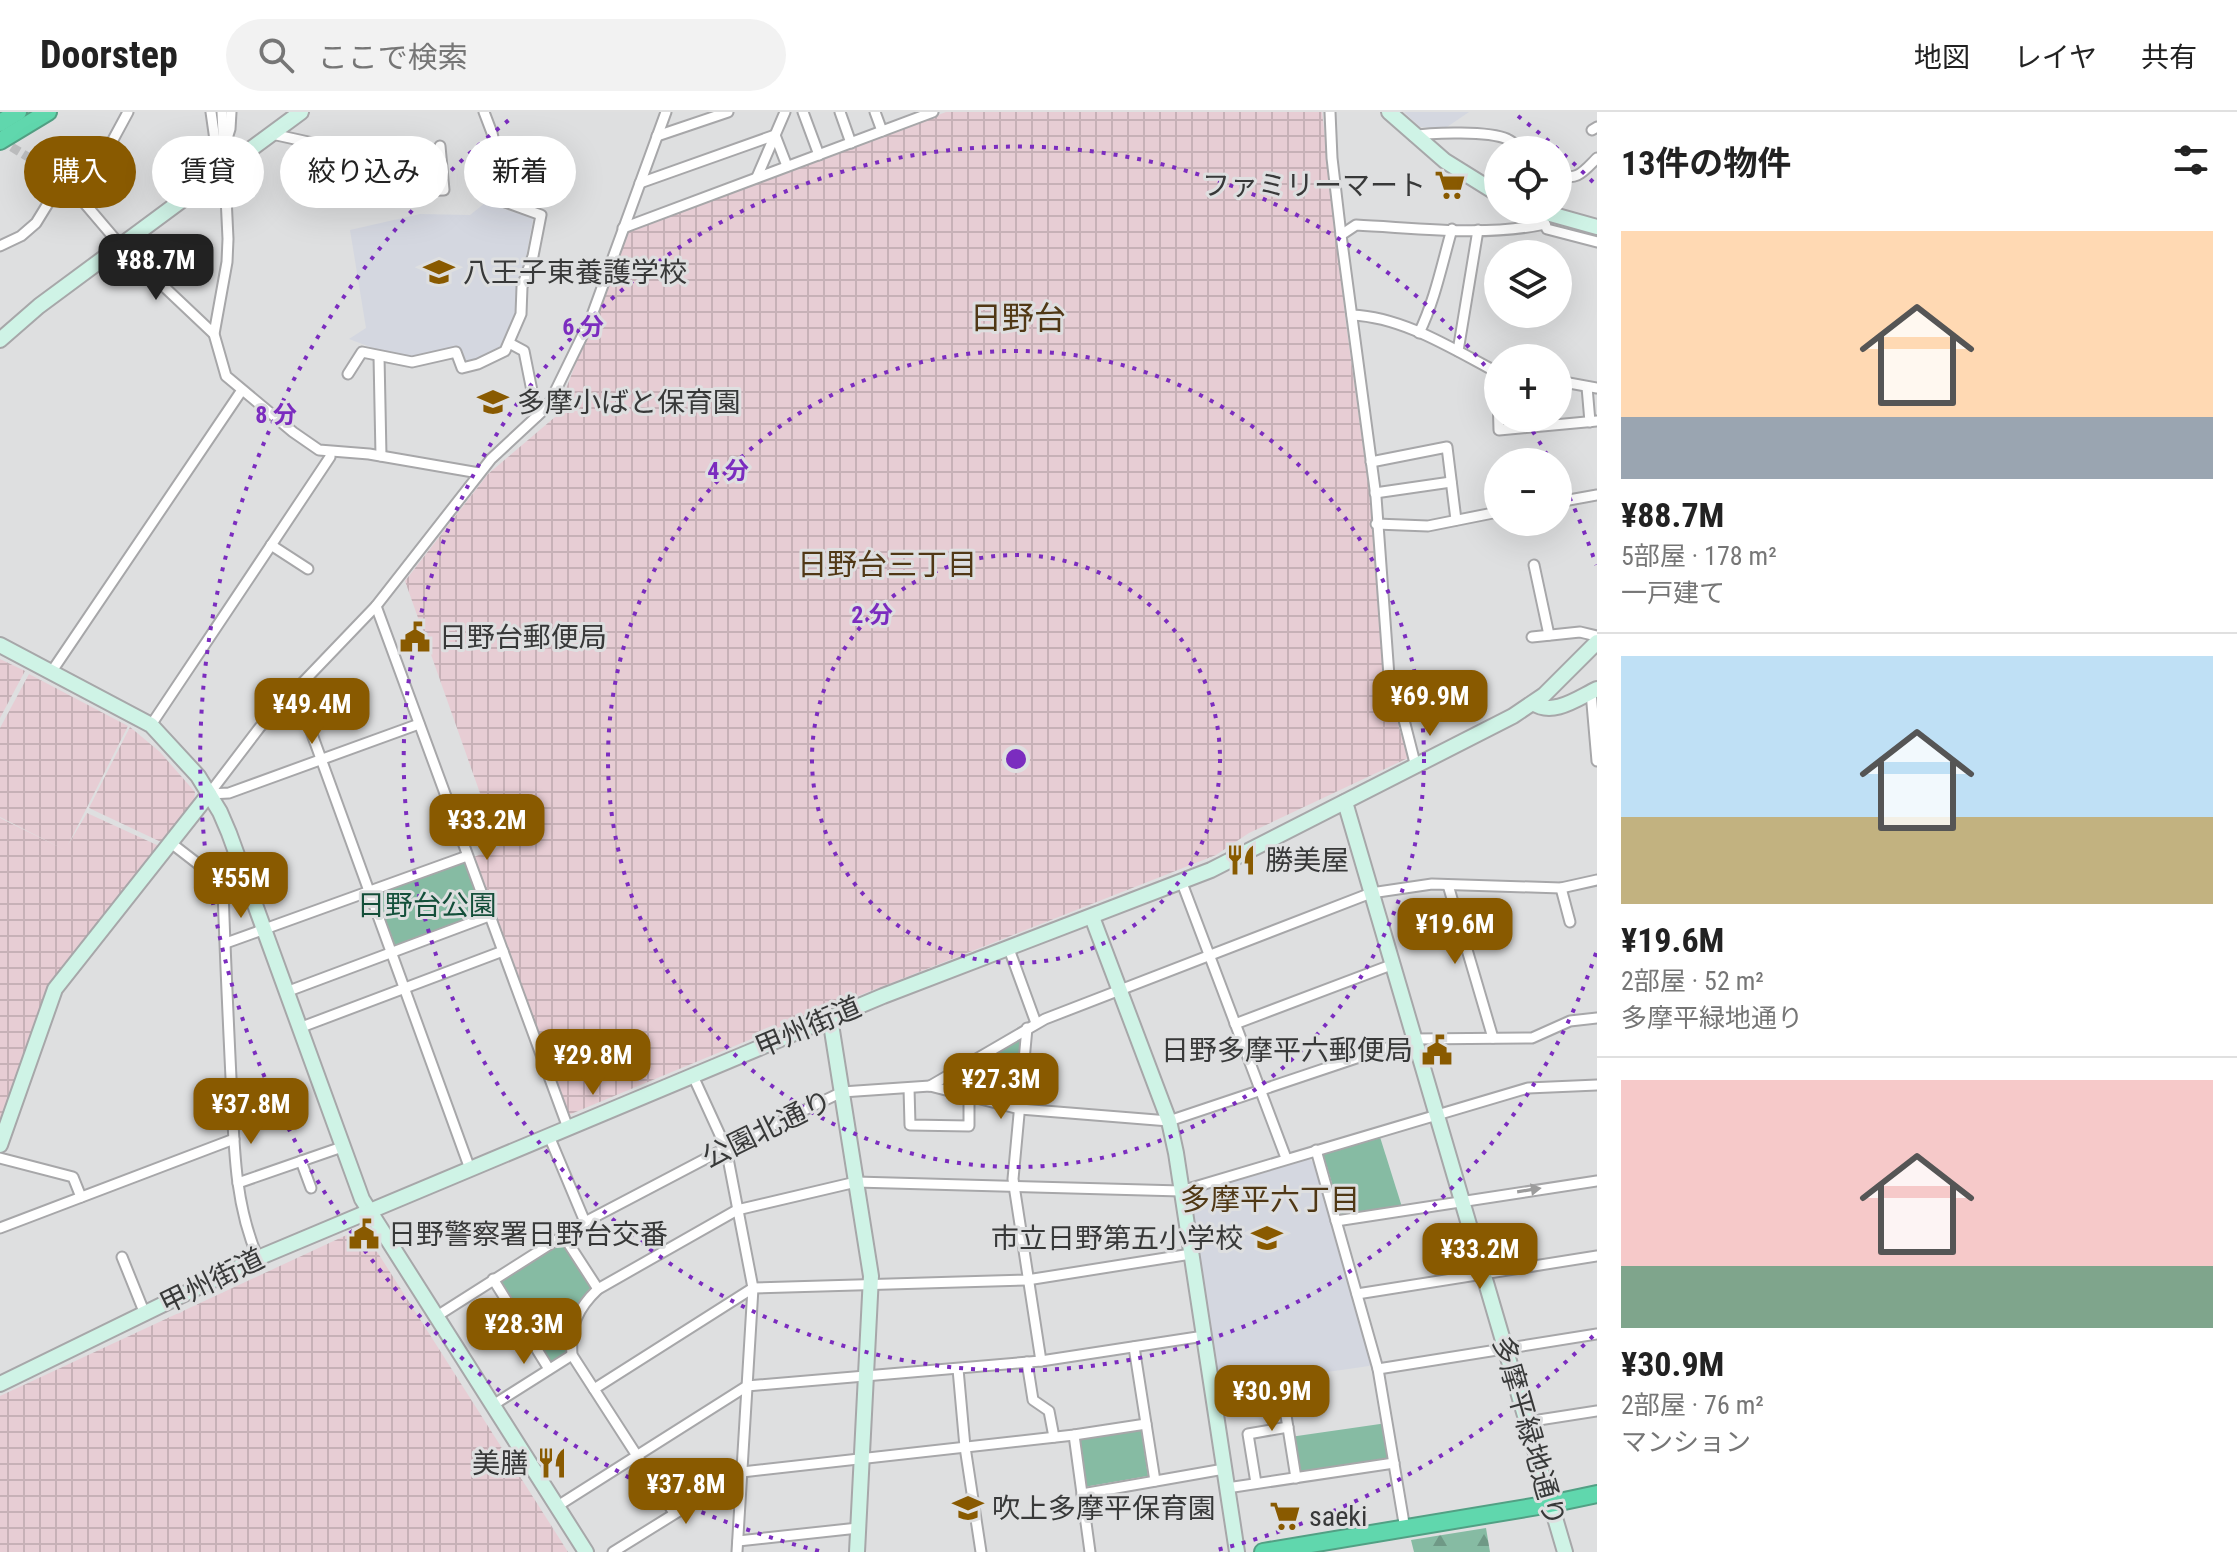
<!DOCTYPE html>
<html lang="ja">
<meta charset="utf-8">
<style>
body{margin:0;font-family:"Roboto Condensed","Noto Sans JP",sans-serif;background:#f2f2f2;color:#222;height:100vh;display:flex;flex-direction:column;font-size:30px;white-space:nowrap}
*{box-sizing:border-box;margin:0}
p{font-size:26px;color:#767676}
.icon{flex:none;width:44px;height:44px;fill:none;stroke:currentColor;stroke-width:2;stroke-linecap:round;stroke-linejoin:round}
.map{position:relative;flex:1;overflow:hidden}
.details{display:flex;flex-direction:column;background:#fff;width:640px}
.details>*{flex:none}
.guide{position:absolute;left:24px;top:24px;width:760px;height:72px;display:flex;gap:16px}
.buttons{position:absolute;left:1484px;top:24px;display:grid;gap:16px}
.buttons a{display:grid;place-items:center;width:88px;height:88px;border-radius:50%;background:#fff;box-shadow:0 8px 32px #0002;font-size:40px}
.price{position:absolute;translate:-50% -68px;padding:0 18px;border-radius:16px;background:#895a00;color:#fff;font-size:26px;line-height:52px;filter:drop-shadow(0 2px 4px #0008)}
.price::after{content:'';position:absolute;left:50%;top:48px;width:24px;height:18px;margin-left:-12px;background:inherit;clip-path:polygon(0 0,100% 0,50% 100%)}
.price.on{background:#222;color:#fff}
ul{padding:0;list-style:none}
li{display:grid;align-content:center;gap:16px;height:424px;padding:0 24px}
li+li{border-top:2px solid #e0e0e0}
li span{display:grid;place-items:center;height:248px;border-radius:0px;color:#555}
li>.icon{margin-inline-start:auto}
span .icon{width:144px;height:144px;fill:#fffc;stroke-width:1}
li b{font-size:34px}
h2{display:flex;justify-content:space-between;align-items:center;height:96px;padding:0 24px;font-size:34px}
.tag{padding:0 28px;border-radius:36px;background:#fff;box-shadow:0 8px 32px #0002;font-size:28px;line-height:72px}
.tag.on{background:#895a00;color:#fff}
header{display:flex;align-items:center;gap:48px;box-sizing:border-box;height:112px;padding:0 40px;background:#fff;border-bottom:2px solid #e0e0e0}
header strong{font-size:38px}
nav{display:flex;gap:44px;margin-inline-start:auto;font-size:28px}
.search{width:560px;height:72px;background:#f2f2f2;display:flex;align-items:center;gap:20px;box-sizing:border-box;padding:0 28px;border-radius:44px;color:#767676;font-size:30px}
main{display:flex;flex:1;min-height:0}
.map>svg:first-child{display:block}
.built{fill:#d4d7e0}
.industrial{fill:url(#industrial-grid)}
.forest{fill:url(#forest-firs)}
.park{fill:#86bba3}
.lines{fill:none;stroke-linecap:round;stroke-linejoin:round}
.street-tunnel{stroke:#bdbebf;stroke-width:9;stroke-dasharray:9 4.5;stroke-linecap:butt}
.street-casing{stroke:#a7a7a9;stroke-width:13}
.secondary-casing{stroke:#a7a7a9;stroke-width:18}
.highway-casing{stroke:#52a084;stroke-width:20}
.street{stroke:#fff;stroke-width:9}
.secondary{stroke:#cff3e6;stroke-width:14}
.highway{stroke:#60d7ad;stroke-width:16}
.oneway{fill:#9c9c9c}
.ring{fill:none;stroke:#7b2cbf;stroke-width:4;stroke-dasharray:4 8}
.labels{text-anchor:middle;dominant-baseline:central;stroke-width:6;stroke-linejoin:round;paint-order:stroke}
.poi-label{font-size:28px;fill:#383939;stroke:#dedfe0;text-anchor:start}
.park-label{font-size:28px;fill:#144f3a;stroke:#dedfe0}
.street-label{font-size:28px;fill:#383939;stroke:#dedfe0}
.neighbourhood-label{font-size:30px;fill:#503815;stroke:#dedfe0}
.quarter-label{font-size:32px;fill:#503815;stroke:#dedfe0}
.centre{fill:#7b2cbf;stroke:#dedfe0;stroke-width:4}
.ring-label{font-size:24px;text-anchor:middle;font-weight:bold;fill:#7b2cbf;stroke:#dedfe0;stroke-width:6;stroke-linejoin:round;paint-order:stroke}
</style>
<header>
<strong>Doorstep</strong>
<div class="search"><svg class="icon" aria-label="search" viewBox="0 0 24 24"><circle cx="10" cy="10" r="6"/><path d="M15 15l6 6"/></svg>ここで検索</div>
<nav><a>地図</a><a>レイヤ</a><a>共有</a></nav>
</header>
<main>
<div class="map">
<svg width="1597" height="1440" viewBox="0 0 1597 1440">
<defs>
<pattern id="industrial-grid" width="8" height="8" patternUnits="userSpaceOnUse" patternTransform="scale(2)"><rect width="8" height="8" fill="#e7cdd4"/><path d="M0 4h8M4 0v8" fill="none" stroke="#c7b1b7"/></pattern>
<pattern id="forest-firs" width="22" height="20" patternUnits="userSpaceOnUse" patternTransform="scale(2)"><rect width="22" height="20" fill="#86bba3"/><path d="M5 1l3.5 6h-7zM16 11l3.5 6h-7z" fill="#6f9986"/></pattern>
</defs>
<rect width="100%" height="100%" fill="#dedfe0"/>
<g class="built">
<polygon points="1404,0 1469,0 1444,17 1420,15"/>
<polygon points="485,91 533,106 526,146 516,174 516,201 502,237 464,252 459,234 414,245 381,239 349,227 366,216 350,118 420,102 470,103"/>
<polygon points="1309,1047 1315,1052 1373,1250 1369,1254 1217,1276 1189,1088 1193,1082"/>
</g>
<g class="industrial">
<polygon points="946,0 1322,0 1346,211 1370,386 1384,564 1408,646 1249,721 1216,743 792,910 566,1004 471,746 499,735 405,469 488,362 555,305 627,120"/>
<polygon points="0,547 25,559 0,606"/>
<polygon points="29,562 128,614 68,733 87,701 159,734 47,876 0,1015 0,706 65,738 0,705 0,616"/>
<polygon points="130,615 160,640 195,680 194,689 161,730 89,696"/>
<polygon points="353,1120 358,1130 369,1127 568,1440 0,1440 0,1284"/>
</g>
<polygon class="forest" points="1486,1416 1490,1440 1414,1440 1411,1428"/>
<g class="park">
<polygon points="463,745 485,805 391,840 369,780"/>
<polygon points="1021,925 1016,990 939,972"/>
<polygon points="1380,1025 1402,1095 1343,1107 1323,1042"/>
<polygon points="563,1123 598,1177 575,1205 572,1243 549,1257 493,1167"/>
<polygon points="1387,1311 1394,1351 1296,1366 1290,1325"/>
<polygon points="1141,1317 1148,1364 1084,1375 1078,1327"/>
</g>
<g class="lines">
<polyline class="street-tunnel" points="0,28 56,62"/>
<g class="street-casing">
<g id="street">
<polyline points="211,0 215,28 221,37"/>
<polyline points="222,0 228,127 227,150 214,222 226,264 293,320 319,338 369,342 479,361"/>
<polyline points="803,0 819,43"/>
<polyline points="840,0 851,31"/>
<polyline points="875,0 882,19"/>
<polyline points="1330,0 1332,46 1341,123 1376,385 1389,564 1401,596 1416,655"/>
<polyline points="1592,18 1597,15"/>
<polyline points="272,22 322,33 384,31 392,72 390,75 362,83 328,84 322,33"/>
<polyline points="657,24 728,0"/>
<path d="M 1413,24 C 1432,20 1490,19 1507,27 C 1513,30 1518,34 1523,38"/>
<polyline points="225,33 230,17 231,0"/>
<path d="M 1558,61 C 1576,71 1584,59 1597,46"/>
<polyline points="56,62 81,87 121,134 214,222"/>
<polyline points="757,65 785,0"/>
<polyline points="640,71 775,23 787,54"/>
<polyline points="390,75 396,78 408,75 415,79 444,78 440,34"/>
<polyline points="81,87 128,0"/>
<polyline points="1545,112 1547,117 1597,130"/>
<polyline points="623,116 933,0"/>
<path d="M 1341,123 L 1356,113 C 1418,116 1484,125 1545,112"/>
<polyline points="0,134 21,124 36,111 63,67"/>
<path d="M 1352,203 C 1401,205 1448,234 1491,257 L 1498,257"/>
<path d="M 1419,221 C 1435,188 1442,152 1452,117"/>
<polyline points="509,231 524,239 537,304"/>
<polyline points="1458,239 1478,118"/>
<polyline points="379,244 381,344"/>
<polyline points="348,262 362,240 412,250 456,240 462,256 478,252 505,239 521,202 522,175 533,144 541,103 494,86 502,66 492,21 484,0"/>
<polyline points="1558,269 1597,276"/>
<polyline points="1587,275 1590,310"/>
<polyline points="1498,283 1499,318 1597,309"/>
<polyline points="1371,350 1447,335 1456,408"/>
<polyline points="1375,381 1451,370"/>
<polyline points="1558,390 1597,383"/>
<polyline points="1376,412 1428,414 1498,400"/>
<polyline points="271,433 308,457"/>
<polyline points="1534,453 1549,523"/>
<polyline points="376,494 568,1016"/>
<polyline points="1532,525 1580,520 1597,524"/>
<polyline points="52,559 242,278"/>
<polyline points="296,578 470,1057"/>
<polyline points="1591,580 1597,649"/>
<polyline points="151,613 330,345 330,340"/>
<polyline points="209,682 260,615 376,494 491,347 548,294 591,206 666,0"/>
<polyline points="209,682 229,681 419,612"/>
<path d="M 171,731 L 220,769 L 223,777 C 225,840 228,903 231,966 C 234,1026 233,1089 258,1146"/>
<polyline points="1182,771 1286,1046"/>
<polyline points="1448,773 1493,926"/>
<polyline points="1561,776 1570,810"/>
<polyline points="226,831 467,744"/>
<polyline points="1009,837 1036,911"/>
<polyline points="286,880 489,804"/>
<polyline points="1235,912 1391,853"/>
<polyline points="299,916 503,839"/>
<polyline points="1027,916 1013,1067 1041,1249"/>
<polyline points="693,964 726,1036 753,1176 737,1440"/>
<polyline points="930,974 1045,907 1371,781 1432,772 1561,776 1597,768"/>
<polyline points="909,976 910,1013 969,1014 969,984"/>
<polyline points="549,1024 585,1110"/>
<polyline points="1316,1038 1378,1257 1405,1417"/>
<polyline points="0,1046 73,1065 81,1085"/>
<polyline points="301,1049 311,1076"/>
<polyline points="238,1071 342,1035"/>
<polyline points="1336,1109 1597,1069"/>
<polyline points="0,1116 234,1027"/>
<polyline points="563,1123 598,1177"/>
<polyline points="122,1145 145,1202"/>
<polyline points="493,1167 549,1257"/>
<polyline points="1357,1182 1597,1144"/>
<polyline points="437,1204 585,1110 726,1036 842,980 930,974 1020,997 1169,1009 1413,927 1532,926 1570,909 1597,906"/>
<polyline points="1134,1235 1155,1369"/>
<polyline points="1027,1250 1033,1288 1049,1299 1054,1325"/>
<polyline points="958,1257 965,1335 981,1440"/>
<polyline points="1378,1257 1597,1222"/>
<polyline points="594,1277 753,1176 1027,1168 1191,1142"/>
<polyline points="1213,1281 1281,1272 1296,1366"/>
<polyline points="493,1293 572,1243"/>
<polyline points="1526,1310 1597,1299"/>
<polyline points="1074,1323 1090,1440"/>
<polyline points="1256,1371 1248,1322 1288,1315"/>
<polyline points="1227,1376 1394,1351"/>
<polyline points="1082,1382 1224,1357"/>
<polyline points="556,1395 747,1274 1041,1249 1204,1224"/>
<path d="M 674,1401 L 572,1243 C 570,1214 577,1197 598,1177 L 737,1098 L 856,1070 L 1181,1079 L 1528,976 L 1597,973"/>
<polyline points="738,1429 858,1416"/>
<polyline points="613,1440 742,1360 1074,1323 1146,1312"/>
</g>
</g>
<g class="secondary-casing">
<g id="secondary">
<polyline points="1389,0 1445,49 1498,82"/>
<polyline points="1536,98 1597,115"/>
<polyline points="0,228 39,194 301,0"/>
<polyline points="0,533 151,613 198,664 220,700 229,721 362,1087 586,1440"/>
<path d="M 1533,591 C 1553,605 1578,586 1597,577"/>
<polyline points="1345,690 1565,1440"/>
<polyline points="1092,805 1169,1009 1176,1041 1237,1440"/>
<polyline points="830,906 871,1164 857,1440"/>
<polyline points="0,1033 55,877 209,682"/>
<polyline points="0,1272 258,1146 883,884 1211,758 1513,604 1544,583 1597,530"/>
</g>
</g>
<g class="highway-casing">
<g id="highway">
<polyline points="0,11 18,0"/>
<polyline points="0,29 48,0"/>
<polyline points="1263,1440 1550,1392 1597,1382"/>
</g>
</g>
<use href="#street" class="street"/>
<use href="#secondary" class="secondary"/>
<use href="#highway" class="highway"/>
</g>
<defs><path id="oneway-solid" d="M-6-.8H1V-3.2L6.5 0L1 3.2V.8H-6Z" transform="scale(2)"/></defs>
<use class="oneway" href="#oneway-solid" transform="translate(1529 1078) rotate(-9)"/>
<g class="ring">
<circle cx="1016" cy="647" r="204"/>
<circle cx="1016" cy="647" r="408"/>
<path d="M1596 841A612 612 0 1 1 1495 266M1526 309A612 612 0 0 1 1549 346M1559 364A612 612 0 0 1 1596 453"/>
<path d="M1593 1224A816 816 0 0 1 1213 1439M819 1439A816 816 0 0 1 514 4M1518 4A816 816 0 0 1 1593 70"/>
</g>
<defs>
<g id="supermarket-bare" transform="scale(2.4)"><path d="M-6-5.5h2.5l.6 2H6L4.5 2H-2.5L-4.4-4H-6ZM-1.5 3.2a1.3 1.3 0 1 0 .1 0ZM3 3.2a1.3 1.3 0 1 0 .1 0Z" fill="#895a00" stroke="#dedfe0" stroke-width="2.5" paint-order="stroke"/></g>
<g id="school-bare" transform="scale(2.4)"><path d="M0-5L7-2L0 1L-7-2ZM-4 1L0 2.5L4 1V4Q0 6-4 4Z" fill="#895a00" stroke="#dedfe0" stroke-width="2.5" paint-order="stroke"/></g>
<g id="civic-bare" transform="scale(2.4)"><path d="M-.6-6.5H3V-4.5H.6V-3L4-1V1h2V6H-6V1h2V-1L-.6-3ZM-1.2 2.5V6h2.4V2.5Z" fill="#895a00" stroke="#dedfe0" stroke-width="2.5" paint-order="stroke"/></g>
<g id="restaurant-bare" transform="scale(2.4)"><path d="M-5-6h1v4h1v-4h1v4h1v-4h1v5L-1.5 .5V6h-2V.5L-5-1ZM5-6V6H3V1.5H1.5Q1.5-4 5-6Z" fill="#895a00" stroke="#dedfe0" stroke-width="2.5" paint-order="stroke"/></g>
</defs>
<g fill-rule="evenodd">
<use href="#supermarket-bare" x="1450" y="73"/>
<use href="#school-bare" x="439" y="160"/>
<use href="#school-bare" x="493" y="290"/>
<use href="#civic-bare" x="415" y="525"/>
<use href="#restaurant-bare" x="1241" y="748"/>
<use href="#civic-bare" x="1437" y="938"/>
<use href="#civic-bare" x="364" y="1122"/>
<use href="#school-bare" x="1267" y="1126"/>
<use href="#restaurant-bare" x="552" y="1351"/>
<use href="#school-bare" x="968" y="1396"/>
<use href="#supermarket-bare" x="1285" y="1404"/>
</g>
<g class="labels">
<g class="poi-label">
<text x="1426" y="73" text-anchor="end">ファミリーマート</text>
<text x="463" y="160">八王子東養護学校</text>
<text x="517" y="290">多摩小ばと保育園</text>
<text x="439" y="525">日野台郵便局</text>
<text x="1265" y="748">勝美屋</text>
<text x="1413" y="938" text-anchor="end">日野多摩平六郵便局</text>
<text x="388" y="1122">日野警察署日野台交番</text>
<text x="1243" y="1126" text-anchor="end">市立日野第五小学校</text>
<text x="528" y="1351" text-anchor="end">美膳</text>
<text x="992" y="1396">吹上多摩平保育園</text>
<text x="1309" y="1404">saeki</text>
</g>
<g class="park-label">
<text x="427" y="793">日野台公園</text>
</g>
<g class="street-label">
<text transform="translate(808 915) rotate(-23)">甲州街道</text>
<text transform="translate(767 1017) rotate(-26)">公園北通り</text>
<text transform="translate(212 1169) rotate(-26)">甲州街道</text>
<text transform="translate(1529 1319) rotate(74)">多摩平緑地通り</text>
</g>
<g class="neighbourhood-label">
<text x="887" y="452">日野台三丁目</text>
<text x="1270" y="1087">多摩平六丁目</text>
</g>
<g class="quarter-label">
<text x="1018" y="206">日野台</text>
</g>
</g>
<circle cx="1016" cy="647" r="12" class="centre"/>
<g class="ring-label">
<text x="583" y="223">6 分</text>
<text x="276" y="311">8 分</text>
<text x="728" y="367">4 分</text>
<text x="872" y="511">2 分</text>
</g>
</svg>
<div class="buttons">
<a><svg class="icon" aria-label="locate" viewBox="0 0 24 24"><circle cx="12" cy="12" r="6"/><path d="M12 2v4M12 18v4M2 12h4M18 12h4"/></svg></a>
<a><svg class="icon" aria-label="layers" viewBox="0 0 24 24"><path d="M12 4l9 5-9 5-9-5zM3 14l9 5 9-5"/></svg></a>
<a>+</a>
<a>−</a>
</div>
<b class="price on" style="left:156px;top:190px">¥88.7M</b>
<b class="price" style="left:1430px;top:626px">¥69.9M</b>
<b class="price" style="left:312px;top:634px">¥49.4M</b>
<b class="price" style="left:487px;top:750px">¥33.2M</b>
<b class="price" style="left:241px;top:808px">¥55M</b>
<b class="price" style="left:1455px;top:854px">¥19.6M</b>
<b class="price" style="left:593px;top:985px">¥29.8M</b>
<b class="price" style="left:1001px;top:1009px">¥27.3M</b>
<b class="price" style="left:251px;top:1034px">¥37.8M</b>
<b class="price" style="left:1480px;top:1179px">¥33.2M</b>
<b class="price" style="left:524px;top:1254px">¥28.3M</b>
<b class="price" style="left:1272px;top:1321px">¥30.9M</b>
<b class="price" style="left:686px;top:1414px">¥37.8M</b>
<div class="guide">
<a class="tag on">購入</a>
<a class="tag">賃貸</a>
<a class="tag">絞り込み</a>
<a class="tag">新着</a>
</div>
</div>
<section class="details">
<h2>13件の物件<svg class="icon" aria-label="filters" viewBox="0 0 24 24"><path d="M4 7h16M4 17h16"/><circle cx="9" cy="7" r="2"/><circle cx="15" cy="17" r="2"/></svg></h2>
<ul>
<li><span style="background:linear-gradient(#ffd9b3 75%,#9aa5b1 0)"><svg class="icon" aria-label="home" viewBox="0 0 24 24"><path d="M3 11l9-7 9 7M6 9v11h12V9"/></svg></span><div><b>¥88.7M</b><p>5部屋 · 178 m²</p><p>一戸建て</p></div></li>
<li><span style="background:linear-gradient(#bfe0f5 65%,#c2b280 0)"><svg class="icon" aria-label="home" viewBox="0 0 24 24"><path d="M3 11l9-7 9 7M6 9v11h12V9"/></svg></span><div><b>¥19.6M</b><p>2部屋 · 52 m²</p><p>多摩平緑地通り</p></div></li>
<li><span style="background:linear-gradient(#f6c9c9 75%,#7fa58c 0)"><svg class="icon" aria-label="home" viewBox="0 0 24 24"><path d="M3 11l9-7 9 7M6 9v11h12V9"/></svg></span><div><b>¥30.9M</b><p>2部屋 · 76 m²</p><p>マンション</p></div></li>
</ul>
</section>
</main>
